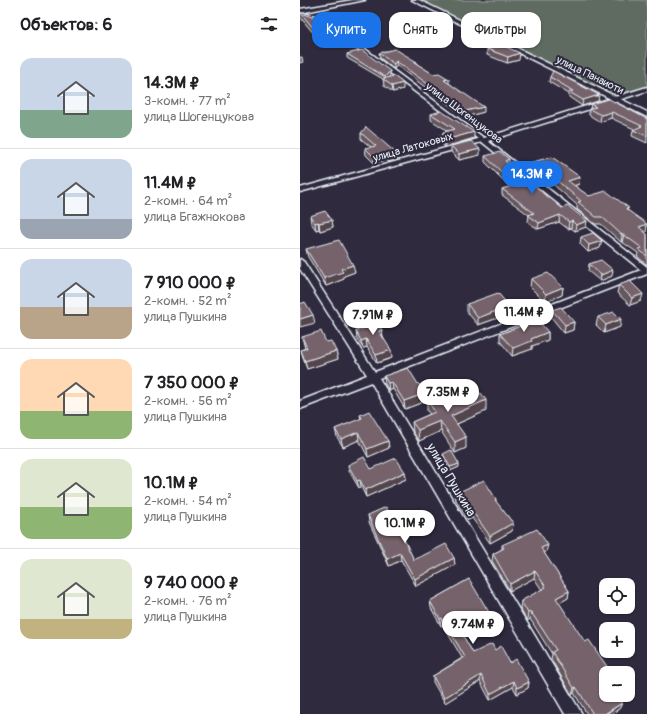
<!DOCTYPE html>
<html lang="ru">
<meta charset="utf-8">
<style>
body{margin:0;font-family:Pangolin,sans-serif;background:#f2f2f2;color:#202124;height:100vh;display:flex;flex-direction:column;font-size:15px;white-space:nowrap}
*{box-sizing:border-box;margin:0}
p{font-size:13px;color:#757577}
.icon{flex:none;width:22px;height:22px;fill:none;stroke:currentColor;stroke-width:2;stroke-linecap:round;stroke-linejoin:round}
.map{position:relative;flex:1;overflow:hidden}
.sheet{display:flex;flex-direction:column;background:#fff;width:300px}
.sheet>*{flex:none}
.top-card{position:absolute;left:12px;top:12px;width:275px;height:36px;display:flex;gap:8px}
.buttons{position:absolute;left:299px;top:578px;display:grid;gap:8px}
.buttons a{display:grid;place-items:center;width:36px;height:36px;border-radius:8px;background:#fff;box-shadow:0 1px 3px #0004;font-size:20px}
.price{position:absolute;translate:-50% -34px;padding:0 9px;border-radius:14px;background:#fff;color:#222;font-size:13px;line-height:26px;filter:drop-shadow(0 1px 2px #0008)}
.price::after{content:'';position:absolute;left:50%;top:24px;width:12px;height:9px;margin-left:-6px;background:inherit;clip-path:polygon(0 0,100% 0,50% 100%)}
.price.active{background:#1a73e8;color:#fff}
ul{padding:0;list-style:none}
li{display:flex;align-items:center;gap:12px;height:100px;padding:0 20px}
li+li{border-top:1px solid #e0e0e0}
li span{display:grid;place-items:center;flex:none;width:112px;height:80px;border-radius:12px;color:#555}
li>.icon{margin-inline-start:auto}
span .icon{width:48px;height:48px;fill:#fffc;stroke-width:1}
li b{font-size:17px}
h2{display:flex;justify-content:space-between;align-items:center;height:48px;padding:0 20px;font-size:17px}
.pill{padding:0 14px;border-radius:12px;background:#fff;box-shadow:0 1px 3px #0004;font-size:14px;line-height:36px}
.pill.active{background:#1a73e8;color:#fff}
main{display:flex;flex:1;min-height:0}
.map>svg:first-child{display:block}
.green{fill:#5e6b61;stroke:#a3aeac}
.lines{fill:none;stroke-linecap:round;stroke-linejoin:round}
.minor-casing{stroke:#e8f1f8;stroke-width:3}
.tertiary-casing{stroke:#e8f1f8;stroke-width:3}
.minor{fill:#2f2a3d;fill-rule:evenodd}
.tertiary{fill:#2f2a3d;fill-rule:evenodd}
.wall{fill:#65545c;stroke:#e8f1f8}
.shaded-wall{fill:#53454b;stroke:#e8f1f8}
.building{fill:#76626b;stroke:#e8f1f8}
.labels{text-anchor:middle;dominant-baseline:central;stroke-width:4;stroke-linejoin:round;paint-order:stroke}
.far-street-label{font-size:11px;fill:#e8f1f8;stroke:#2f2a3d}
.street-label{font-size:13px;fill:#e8f1f8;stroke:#2f2a3d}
</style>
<main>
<section class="sheet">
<h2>Объектов: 6<svg class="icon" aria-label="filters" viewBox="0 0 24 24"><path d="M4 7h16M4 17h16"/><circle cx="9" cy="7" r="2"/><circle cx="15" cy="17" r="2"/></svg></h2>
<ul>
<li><span style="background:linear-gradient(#c9d6e8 65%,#7fa58c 0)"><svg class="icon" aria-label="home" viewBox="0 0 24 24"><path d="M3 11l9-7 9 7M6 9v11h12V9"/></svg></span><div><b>14.3M ₽</b><p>3-комн. · 77 m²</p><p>улица Шогенцукова</p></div></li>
<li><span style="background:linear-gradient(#c9d6e8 75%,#9aa5b1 0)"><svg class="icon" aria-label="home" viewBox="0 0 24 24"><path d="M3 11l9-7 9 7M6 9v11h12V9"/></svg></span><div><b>11.4M ₽</b><p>2-комн. · 64 m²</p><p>улица Бгажнокова</p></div></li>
<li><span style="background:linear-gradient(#c9d6e8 60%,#b9a48a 0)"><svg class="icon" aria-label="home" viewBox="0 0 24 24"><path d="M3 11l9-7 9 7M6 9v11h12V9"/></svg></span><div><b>7 910 000 ₽</b><p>2-комн. · 52 m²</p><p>улица Пушкина</p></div></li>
<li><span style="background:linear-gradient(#ffd9b3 65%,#8fb573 0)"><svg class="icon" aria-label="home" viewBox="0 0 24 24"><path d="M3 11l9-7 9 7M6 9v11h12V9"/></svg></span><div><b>7 350 000 ₽</b><p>2-комн. · 56 m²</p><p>улица Пушкина</p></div></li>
<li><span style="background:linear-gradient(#dfe7d0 60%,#8fb573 0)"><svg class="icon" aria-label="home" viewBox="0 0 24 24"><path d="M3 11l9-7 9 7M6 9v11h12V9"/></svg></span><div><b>10.1M ₽</b><p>2-комн. · 54 m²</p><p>улица Пушкина</p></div></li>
<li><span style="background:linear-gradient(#dfe7d0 75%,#c2b280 0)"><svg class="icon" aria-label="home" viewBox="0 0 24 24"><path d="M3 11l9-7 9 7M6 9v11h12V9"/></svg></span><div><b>9 740 000 ₽</b><p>2-комн. · 76 m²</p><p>улица Пушкина</p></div></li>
</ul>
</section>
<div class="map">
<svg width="347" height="714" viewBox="0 0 347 714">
<rect width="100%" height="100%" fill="#2f2a3d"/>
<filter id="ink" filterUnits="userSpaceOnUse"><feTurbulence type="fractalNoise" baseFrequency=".025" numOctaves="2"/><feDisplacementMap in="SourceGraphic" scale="8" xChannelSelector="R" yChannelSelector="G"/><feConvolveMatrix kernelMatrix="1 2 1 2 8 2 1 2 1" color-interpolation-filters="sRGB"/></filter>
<g filter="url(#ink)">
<polygon class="green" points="115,0 347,0 347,89 313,99"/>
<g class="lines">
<g class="minor-casing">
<polygon id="minor" points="0,12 25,19 184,138 347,87 347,91 188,141 347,267 347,274 79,378 282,714 265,714 71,382 0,409 0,401 67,375 0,269 0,259 4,262 75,372 341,270 182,142 0,192 0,188 178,139 21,21 0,15"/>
</g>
<g class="tertiary-casing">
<g id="tertiary">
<polygon points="53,0 65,0 0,13 0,9"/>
<polygon points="112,0 119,0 347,112 347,117"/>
</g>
</g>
<use href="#minor" class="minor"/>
<use href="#tertiary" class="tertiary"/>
</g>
<g class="wall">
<polygon points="0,12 37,32 37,37 20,41 0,17"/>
<polygon points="113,23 113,43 94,44 93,35"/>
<polygon points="187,49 219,60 207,63 187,55"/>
<polygon points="79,53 117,62 117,64 133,74 149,83 184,112 165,117 97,66 94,69 80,58"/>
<polygon points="47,54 90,71 90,75 87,78 103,89 93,92 84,86 83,79 47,58"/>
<polygon points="250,77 298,101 282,106 269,97 269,94 249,82"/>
<polygon points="291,104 347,119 347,143 332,136 333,130 334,129 311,118 300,122 289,115 289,109 290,109"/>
<polygon points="131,114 174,138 145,147 140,142 140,135 143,134 143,132 148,131 131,120"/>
<polygon points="61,133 96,153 97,160 88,162 85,160 74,163 66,155 65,148 71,147 61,139"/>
<polygon points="151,146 180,155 159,160 151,152"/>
<polygon points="185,156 209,164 248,198 262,208 286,227 275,231 271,228 268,229 259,222 238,229 228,222 229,215 202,195 202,189 210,187 185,162"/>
<polygon points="232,162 279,184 274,186 289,196 328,210 346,232 344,232 347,234 347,265 337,256 338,253 322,242 321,242 301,224 295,224 277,209 277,205 248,180 246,181 231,169"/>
<polygon points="10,216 32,220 33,227 20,231 19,229 16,230 11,223"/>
<polygon points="281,237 300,248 288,252 280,244"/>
<polygon points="6,249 55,272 44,276 44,279 26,286 8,257"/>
<polygon points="289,264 312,276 300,281 288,271"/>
<polygon points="231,279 263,287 262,295 245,302 230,287"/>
<polygon points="319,285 341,301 330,305 317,293"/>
<polygon points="167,304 209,306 209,314 178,325 167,312"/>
<polygon points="252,310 274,322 273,330 264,333 251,317"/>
<polygon points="298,317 320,327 304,333 296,325"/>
<polygon points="223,320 248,332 248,340 232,346 232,349 212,356 200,341 200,334 223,325"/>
<polygon points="58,321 82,330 82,336 92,358 77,363 67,347 63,348 57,339 56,331 60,329"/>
<polygon points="2,337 26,342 36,351 38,359 7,369 3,358 1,350 5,348 4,345"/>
<polygon points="84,376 126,401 105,409 93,389 89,391 85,384"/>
<polygon points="127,400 159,403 186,411 157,424 166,448 155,453 141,431 119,441 113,432 112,422 130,414 127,411"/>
<polygon points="60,415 88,441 89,448 68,457 59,440 43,447 37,437 35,429 61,419"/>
<polygon points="143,454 159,467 150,471 143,458"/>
<polygon points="48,465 71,469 105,472 106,479 66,497 61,487 59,488 49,471"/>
<polygon points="155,494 196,499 196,502 213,523 212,531 190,543 172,518 168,520 156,501"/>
<polygon points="90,514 104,528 99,529 114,560 154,558 155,565 116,586 101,560 89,566 69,522 68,515"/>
<polygon points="202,545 246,552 244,553 269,591 268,598 259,603 305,675 304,676 322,703 319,709 311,714 287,714 274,693 272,695 251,659 252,654 230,619 227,621 220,608 221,601 242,590 234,578 210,591 192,561 193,554 202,549"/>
<polygon points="169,579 195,631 188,635 180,623 162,634 173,653 195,650 210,663 229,682 228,688 217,694 213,687 190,700 180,681 145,703 133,682 133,676 162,658 143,625 141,626 131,608 130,601"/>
</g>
<g class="shaded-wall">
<polygon points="113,23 113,43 112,35"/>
<polygon points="37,32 37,37 20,41 19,35"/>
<polygon points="220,53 219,60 207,63 208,57"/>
<polygon points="0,57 2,57 3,62 0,63"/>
<polygon points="96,61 97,66 94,69 94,64"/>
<polygon points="90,71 90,75 86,81 85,77"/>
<polygon points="149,79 149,84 144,80"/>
<polygon points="103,83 103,89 93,92 92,86"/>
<polygon points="299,95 298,101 282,106 283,100"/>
<polygon points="184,107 184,112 165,117 165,111"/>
<polygon points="312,112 311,118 300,122 301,115"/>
<polygon points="174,132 174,138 145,147 145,140"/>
<polygon points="180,149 180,155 159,160 159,154"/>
<polygon points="96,153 97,160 88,162 88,156"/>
<polygon points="85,154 85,160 74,163 74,157"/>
<polygon points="209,159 209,165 205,161"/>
<polygon points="248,173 248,180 246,181 246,174"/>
<polygon points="280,177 279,184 267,188 268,181"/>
<polygon points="260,215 259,222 238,229 239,223"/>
<polygon points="32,220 33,227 20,231 19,223"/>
<polygon points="272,221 271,228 268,229 269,222"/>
<polygon points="287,221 286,227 275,231 276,225"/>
<polygon points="18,222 19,229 16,230 15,223"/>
<polygon points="347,224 346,232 337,235 339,227"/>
<polygon points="322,235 324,235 322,242 321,242"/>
<polygon points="302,241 300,248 288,252 289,245"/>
<polygon points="53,265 55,272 44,276 44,279 26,286 24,278 41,269"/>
<polygon points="313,270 312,276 300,281 301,275"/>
<polygon points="263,287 262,295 245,302 246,294"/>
<polygon points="343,294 341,301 330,305 332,298"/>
<polygon points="209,306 209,314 178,325 178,318"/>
<polygon points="13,315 15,323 0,327 0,319"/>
<polygon points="321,319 320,327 304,333 306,325"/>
<polygon points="274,322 273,330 264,333 265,325"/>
<polygon points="82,330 83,338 79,331"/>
<polygon points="248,332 248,340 232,346 232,349 212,356 213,348 231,339"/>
<polygon points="66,339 67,347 63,348 61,341"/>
<polygon points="91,350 92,358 77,363 76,355"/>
<polygon points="36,351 38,359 7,369 5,361"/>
<polygon points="92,382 93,389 89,391 88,383"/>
<polygon points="126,393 126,401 105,409 104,401"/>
<polygon points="186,400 186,411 152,426 151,416"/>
<polygon points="140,421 141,431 119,441 118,430"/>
<polygon points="58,432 59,440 43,447 41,439"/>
<polygon points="166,437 166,448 155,453 155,442"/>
<polygon points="88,441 89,448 68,457 67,449"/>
<polygon points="159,464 159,467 150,471 150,467"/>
<polygon points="105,472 106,479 66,497 65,490"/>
<polygon points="60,480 61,487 59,488 57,481"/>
<polygon points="172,511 172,518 168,520 168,513"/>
<polygon points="103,520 104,528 97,530 96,523"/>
<polygon points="213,523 212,531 190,543 190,536"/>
<polygon points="248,545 246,552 240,556 241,548"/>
<polygon points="100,553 101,560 89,566 87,559"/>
<polygon points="154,558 155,565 116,586 115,579"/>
<polygon points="235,571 234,578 210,591 210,584"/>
<polygon points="269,591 268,598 254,606 256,598"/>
<polygon points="231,612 230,619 227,621 228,613"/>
<polygon points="180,617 180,623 159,636 159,629"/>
<polygon points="142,618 143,625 141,626 140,619"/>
<polygon points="196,624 195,631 188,635 188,629"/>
<polygon points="308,668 305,675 299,679 301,672"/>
<polygon points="181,675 180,681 145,703 144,698"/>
<polygon points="214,681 213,687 190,700 190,694"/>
<polygon points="229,682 228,688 217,694 217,688"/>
<polygon points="276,687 274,693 272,695 274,688"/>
<polygon points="322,703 319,709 311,714 306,714"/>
</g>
<g class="building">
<polygon points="0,12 14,18 17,17 37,32 19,35"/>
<polygon points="113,23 112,35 93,35 94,25"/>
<polygon points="202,45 220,53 208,57 187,49"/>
<polygon points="95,49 117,62 114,62 133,74 139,73 149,79 144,80 184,107 165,111 96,61 94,64 79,53"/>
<polygon points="62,50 90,71 85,77 47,54"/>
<polygon points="253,71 299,95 283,100 269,92 273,91 250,77"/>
<polygon points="94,76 103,83 92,86 83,79"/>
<polygon points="309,99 347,119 347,136 333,130 342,126 312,112 301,115 289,109 296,107 291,104"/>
<polygon points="141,111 174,132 145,140 140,135 145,134 143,132 155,129 131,114"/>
<polygon points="66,127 96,153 88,156 85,154 74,157 65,148 76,146 61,133"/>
<polygon points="171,141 180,149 159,154 151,146"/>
<polygon points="200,152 209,159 205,161 220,174 222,173 248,198 250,198 262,208 268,206 287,221 276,225 272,221 269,222 260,215 239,223 228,215 234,213 202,189 215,185 185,156"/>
<polygon points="252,157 280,177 268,181 289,196 306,191 329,208 326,209 347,224 339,227 347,234 347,256 338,249 342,248 324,235 322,235 302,217 296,217 278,202 281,201 248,173 246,174 232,162"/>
<polygon points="25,211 32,220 19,223 18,222 15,223 10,216"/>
<polygon points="293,233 302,241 289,245 281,237"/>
<polygon points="39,240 53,265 41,269 43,272 24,278 6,249"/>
<polygon points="301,260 313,270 301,275 289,264"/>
<polygon points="248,273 263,287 246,294 231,279"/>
<polygon points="330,281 343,294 332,298 319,285"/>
<polygon points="198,293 209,306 178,318 167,304"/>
<polygon points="5,302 13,315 0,319 0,304"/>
<polygon points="261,307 274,322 265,325 252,310"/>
<polygon points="314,312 321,319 306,325 298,317"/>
<polygon points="72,316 82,330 79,331 91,350 76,355 66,339 61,341 56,331 64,328 58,321"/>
<polygon points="234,316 248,332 231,339 232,341 213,348 200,334 226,324 223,320"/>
<polygon points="21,331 26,342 31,341 36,351 5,361 1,350 7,348 2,337"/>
<polygon points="108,368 118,384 119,384 126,393 104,401 92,382 88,383 84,376"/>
<polygon points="150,391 159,403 181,393 186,400 151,416 166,437 155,442 140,421 118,430 112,422 135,412 127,400"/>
<polygon points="69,411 88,441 67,449 58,432 41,439 35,429 62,418 60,415"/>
<polygon points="151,450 159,464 150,467 143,454"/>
<polygon points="64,457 71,469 96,458 105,472 65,490 60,480 57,481 48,465"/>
<polygon points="184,480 196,499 195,500 213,523 190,536 172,511 168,513 155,494"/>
<polygon points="86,507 90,514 98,510 103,520 96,523 114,560 146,544 154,558 115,579 100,553 87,559 68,515"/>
<polygon points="237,529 248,545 241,548 269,591 256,598 285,642 289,640 308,668 301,672 306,680 306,695 316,695 322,703 306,713 306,714 293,714 276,687 274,688 252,652 256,650 231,612 228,613 221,601 246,587 235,571 210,584 193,554 204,548 202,545"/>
<polygon points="169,579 196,624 188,629 180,617 159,629 173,653 192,644 195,650 201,646 210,663 216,659 229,682 217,688 214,681 190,694 181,675 144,698 133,676 165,657 142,618 140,619 130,601"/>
</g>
</g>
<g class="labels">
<g class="far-street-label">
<text transform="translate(290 75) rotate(26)">улица Панаиоти</text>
<text transform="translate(164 113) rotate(37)">улица Шогенцукова</text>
<text transform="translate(113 147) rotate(-16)">улица Латоковых</text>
</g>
<g class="street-label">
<text transform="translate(151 480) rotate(59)">улица Пушкина</text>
</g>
</g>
</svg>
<div class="buttons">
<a><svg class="icon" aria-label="locate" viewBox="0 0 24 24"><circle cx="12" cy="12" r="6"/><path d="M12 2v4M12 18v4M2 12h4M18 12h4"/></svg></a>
<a>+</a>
<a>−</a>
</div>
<b class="price active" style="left:232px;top:195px">14.3M ₽</b>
<b class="price" style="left:224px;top:333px">11.4M ₽</b>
<b class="price" style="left:73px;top:336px">7.91M ₽</b>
<b class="price" style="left:148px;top:413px">7.35M ₽</b>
<b class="price" style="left:105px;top:544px">10.1M ₽</b>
<b class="price" style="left:173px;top:645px">9.74M ₽</b>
<div class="top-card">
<a class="pill active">Купить</a>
<a class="pill">Снять</a>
<a class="pill">Фильтры</a>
</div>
</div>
</main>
